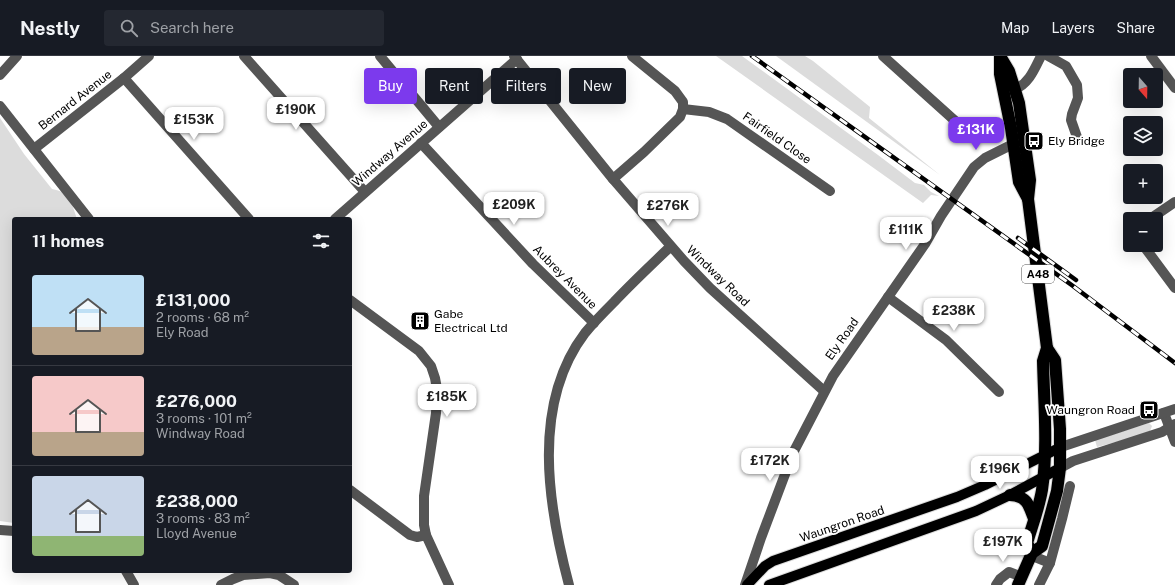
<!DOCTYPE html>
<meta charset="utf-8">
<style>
body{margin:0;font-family:"Public Sans",sans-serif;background:#242831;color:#f1f3f6;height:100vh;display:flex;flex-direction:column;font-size:15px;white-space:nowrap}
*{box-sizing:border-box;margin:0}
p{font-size:13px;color:#9ea1a6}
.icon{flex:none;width:22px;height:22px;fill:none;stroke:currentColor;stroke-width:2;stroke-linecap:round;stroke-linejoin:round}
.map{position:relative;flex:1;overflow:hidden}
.details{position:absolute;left:12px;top:161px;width:340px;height:356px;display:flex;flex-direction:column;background:#171b24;border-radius:4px;box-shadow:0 4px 16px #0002}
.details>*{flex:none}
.hud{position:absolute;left:364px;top:12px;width:380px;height:36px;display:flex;gap:8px}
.needle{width:26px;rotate:160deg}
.tools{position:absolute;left:1123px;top:12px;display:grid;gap:8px}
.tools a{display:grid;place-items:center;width:40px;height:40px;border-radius:4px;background:#171b24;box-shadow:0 4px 16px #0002;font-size:20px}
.price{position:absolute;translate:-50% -34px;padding:0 9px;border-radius:8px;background:#fff;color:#222;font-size:13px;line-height:26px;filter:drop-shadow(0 1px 2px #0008)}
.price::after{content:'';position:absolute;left:50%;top:24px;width:12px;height:9px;margin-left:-6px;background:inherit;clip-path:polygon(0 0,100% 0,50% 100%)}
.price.current{background:#7c3aed;color:#fff}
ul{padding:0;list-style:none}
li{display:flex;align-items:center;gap:12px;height:100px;padding:0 20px}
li+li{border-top:1px solid #363941}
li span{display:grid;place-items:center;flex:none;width:112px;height:80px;border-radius:4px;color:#555}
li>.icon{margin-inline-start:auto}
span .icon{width:48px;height:48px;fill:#fffc;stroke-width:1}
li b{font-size:17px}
h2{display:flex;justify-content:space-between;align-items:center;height:48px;padding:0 20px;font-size:17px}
.chip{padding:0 14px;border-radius:4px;background:#171b24;box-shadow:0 4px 16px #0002;font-size:14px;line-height:36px}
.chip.current{background:#7c3aed;color:#fff}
header{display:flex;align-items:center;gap:24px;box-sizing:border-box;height:56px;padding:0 20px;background:#171b24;border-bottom:1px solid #363941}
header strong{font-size:19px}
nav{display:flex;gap:22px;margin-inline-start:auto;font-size:14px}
.search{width:280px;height:36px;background:#242831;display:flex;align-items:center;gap:10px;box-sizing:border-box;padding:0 14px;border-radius:4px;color:#9ea1a6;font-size:15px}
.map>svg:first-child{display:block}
.green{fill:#dcdcdc}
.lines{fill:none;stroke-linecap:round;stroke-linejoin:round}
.major-casing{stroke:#dbdbdb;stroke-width:12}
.highway-casing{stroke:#dbdbdb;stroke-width:14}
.minor{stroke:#555;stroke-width:10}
.major{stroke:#000;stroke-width:10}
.highway{stroke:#000;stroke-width:12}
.rail-casing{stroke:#000;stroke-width:4.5}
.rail{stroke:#fff;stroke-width:3;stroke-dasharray:9;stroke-linecap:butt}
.labels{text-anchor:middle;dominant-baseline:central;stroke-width:3.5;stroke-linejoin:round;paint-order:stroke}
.shield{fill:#fff;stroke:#4c4c4c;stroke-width:1}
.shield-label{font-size:11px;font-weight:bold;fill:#000}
.street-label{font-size:12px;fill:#000;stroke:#fff}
.poi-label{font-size:12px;fill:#000;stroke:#fff;text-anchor:start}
</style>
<header>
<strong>Nestly</strong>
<div class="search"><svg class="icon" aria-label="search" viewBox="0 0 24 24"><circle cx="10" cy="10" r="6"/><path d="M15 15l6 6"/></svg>Search here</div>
<nav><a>Map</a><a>Layers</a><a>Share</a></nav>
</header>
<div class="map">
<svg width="1175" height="529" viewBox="0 0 1175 529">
<rect width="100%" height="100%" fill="#fff"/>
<g class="green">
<polygon points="716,0 742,0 878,99 915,127 924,129 931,136 939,140 931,139 923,147"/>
<polygon points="776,0 805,0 813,5 870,51 869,62 940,119"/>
<path d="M 0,62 L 24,98 L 52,133 C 70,136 72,148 77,163 L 14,163 L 14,467 L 0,465 Z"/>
<path d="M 1002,62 C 1006,74 1000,79 992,87 L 985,80 Z"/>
<polygon points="1149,367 1152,370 1150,375 1128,383 1097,391 1095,384"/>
</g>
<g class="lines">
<g class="major-casing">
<g id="major">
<polyline points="747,529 765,510 773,505 957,441 985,429 1061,391"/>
<polyline points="769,529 976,455 1010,439 1060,412"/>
</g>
</g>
<g class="highway-casing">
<g id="highway">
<path d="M 1000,0 L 1009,15 L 1019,47 L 1030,124 L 1028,143 L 1047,292 L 1043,305 C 1044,347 1048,393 1042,434 C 1039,452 1032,470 1027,487 L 1032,497"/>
<polyline points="1000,0 1000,18 1011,72 1019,126 1028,143"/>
<path d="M 1010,439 C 1027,440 1029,449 1034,463"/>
<polyline points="1018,529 1032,497 1042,490 1057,435 1060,412 1060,373 1055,304 1047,292"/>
</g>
</g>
<g class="minor">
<polyline points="244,0 365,136"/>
<polyline points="380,0 439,71"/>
<polyline points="514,0 613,123 684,205 710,232 824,335"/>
<polyline points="883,0 973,81"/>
<polyline points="1048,0 1066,10 1077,29 1078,42 1072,58 1071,64 1078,84"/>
<polyline points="1151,0 1175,32"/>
<polyline points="0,19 17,0"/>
<polyline points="124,22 249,163"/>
<path d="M 1015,33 C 1029,28 1035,12 1041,0"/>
<polyline points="0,50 89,163"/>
<polyline points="683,53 709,56 727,63 830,135"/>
<polyline points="421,87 533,208 594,267"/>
<polyline points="34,93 124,22 149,0"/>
<polyline points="613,123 644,96 680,61 683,53 683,46 675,35 632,0"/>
<polyline points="335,163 517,3"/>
<polyline points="1150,163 1175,146"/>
<polyline points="1143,189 1175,232"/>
<polyline points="888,241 946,284 999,336"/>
<polyline points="350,244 419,295 431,310 435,322 437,333 436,357 424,440 424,469 426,479 449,529"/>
<polyline points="1164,357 1175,386"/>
<polyline points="1061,391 1175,353"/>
<polyline points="1060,412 1073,405 1162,376 1175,368"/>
<polyline points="350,434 410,479 417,481 426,479"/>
<polyline points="0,474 14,475"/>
<polyline points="1030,499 1050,507"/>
<polyline points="126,515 134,529"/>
<polyline points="221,529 233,523 243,519 270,517 279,519 294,529"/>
<path d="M 569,529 C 548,450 531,348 585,277 C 594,266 604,256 614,246 C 632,227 651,209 670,191"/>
<polyline points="745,529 761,482 793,397 833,320 925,188 941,160 974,111 985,102 1013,88"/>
<polyline points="996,529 1000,523 1009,516 1022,521"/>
<polyline points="1039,529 1050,507 1062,463 1070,430"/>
</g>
<use href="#major" class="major"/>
<use href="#highway" class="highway"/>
<g class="rail-casing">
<g id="rail">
<polyline points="752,0 1073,230 1175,307"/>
<polyline points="1018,182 1076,224"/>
</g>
</g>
<use href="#rail" class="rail"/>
</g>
<defs>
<g id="bus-square" transform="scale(1)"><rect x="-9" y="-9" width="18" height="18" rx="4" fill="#000" stroke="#fff"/><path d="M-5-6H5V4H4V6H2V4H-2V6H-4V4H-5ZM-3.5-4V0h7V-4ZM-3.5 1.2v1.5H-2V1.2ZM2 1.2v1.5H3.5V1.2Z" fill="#fff"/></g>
<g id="building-square" transform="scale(1)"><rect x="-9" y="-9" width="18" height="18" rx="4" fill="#000" stroke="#fff"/><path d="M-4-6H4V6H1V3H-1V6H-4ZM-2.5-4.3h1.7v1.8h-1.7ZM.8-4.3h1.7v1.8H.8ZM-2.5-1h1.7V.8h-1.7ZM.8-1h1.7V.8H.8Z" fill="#fff"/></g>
</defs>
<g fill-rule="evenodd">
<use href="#bus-square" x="1034" y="85"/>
<use href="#building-square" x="420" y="265"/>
<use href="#bus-square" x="1149" y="354"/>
</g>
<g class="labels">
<rect class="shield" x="1022" y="209" width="32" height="18" rx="3"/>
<g class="shield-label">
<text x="1038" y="218">A48</text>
</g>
<g class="street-label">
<text transform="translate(75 44) rotate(-38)">Bernard Avenue</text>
<text transform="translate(777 82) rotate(35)">Fairfield Close</text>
<text transform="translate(390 97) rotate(-41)">Windway Avenue</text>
<text transform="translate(718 220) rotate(44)">Windway Road</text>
<text transform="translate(565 221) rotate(45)">Aubrey Avenue</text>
<text transform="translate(842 283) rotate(-55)">Ely Road</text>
<text transform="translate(842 468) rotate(-19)">Waungron Road</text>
</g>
<g class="poi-label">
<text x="1048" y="85">Ely Bridge</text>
<text x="434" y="258">Gabe<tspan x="434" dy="14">Electrical Ltd</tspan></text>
<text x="1135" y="354" text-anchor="end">Waungron Road</text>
</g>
</g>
</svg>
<div class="tools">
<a><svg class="needle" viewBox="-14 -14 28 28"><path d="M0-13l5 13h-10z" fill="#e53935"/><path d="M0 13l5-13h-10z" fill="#9ea1a6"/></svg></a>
<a><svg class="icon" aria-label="layers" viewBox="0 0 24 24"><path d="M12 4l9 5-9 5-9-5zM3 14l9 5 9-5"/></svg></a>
<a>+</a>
<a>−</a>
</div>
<b class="price" style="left:296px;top:75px">£190K</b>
<b class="price" style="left:194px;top:85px">£153K</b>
<b class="price current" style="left:976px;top:95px">£131K</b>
<b class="price" style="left:514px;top:170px">£209K</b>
<b class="price" style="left:668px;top:171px">£276K</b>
<b class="price" style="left:906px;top:195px">£111K</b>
<b class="price" style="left:954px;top:276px">£238K</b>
<b class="price" style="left:447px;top:362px">£185K</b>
<b class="price" style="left:770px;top:426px">£172K</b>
<b class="price" style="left:1000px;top:434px">£196K</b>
<b class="price" style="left:1003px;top:507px">£197K</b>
<div class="hud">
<a class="chip current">Buy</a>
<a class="chip">Rent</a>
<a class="chip">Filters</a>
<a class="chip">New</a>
</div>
<section class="details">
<h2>11 homes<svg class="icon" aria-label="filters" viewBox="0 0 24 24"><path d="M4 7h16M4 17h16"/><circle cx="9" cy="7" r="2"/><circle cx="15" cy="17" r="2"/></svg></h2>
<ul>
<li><span style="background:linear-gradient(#bfe0f5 65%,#b9a48a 0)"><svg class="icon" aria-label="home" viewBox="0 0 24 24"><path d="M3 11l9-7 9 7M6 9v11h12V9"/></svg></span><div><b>£131,000</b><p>2 rooms · 68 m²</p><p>Ely Road</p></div></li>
<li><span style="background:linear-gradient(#f6c9c9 70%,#b9a48a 0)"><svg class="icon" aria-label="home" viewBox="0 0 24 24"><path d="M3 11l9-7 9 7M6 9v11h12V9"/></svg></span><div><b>£276,000</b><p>3 rooms · 101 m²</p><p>Windway Road</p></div></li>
<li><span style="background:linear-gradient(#c9d6e8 75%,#8fb573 0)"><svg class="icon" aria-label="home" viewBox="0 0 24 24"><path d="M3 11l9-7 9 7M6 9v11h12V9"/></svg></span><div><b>£238,000</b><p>3 rooms · 83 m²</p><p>Lloyd Avenue</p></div></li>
</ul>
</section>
</div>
